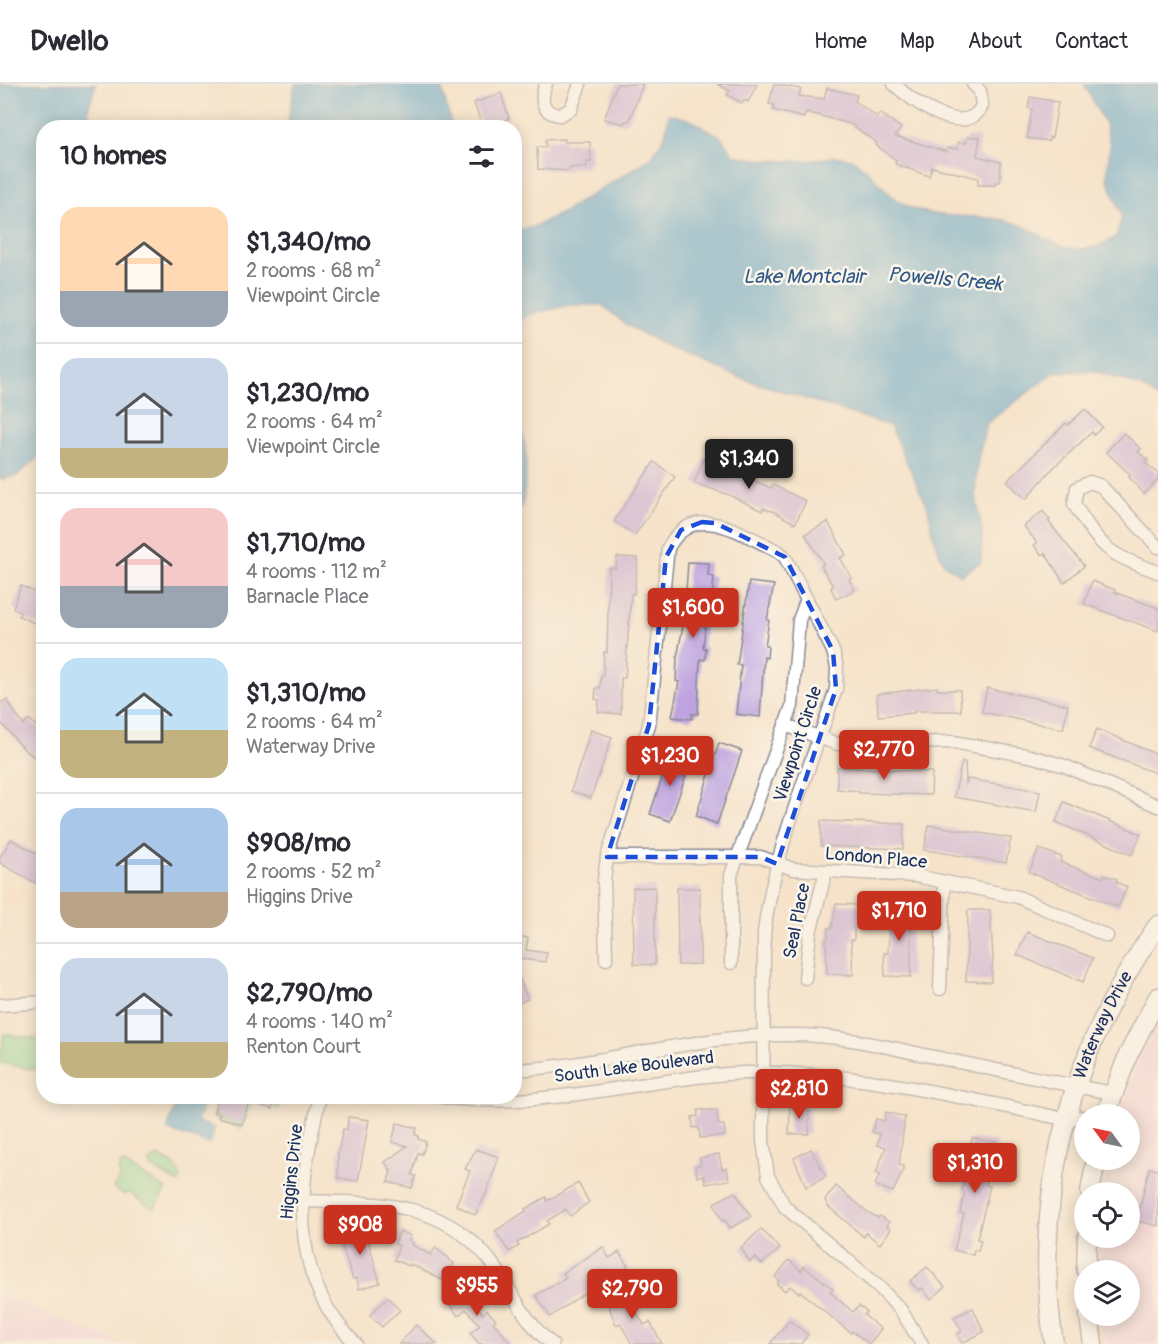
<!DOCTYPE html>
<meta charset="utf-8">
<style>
body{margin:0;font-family:Pangolin,sans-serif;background:#f2f2f3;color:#2b2b33;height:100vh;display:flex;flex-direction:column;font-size:22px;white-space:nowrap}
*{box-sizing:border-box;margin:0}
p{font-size:20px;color:#7c7c81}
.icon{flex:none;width:33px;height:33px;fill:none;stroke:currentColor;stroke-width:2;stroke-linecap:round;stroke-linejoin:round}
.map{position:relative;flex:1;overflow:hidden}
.sheet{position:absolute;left:36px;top:36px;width:486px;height:984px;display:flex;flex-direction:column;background:#fff;border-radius:24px;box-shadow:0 3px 15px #0003}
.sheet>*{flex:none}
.needle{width:39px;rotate:303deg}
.tools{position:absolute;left:1074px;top:1020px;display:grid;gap:12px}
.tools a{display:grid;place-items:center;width:66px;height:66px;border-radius:50%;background:#fff;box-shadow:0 3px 15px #0003;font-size:30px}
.price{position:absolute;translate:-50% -51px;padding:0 14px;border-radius:6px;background:#c8321e;color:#fff;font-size:20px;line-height:39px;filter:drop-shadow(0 2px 3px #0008)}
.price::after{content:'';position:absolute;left:50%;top:36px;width:18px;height:14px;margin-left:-9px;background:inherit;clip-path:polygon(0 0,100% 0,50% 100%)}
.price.active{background:#222;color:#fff}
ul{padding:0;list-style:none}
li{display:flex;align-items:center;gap:18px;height:150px;padding:0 24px}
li+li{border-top:2px solid #e1e1e2}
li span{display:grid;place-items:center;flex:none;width:168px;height:120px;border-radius:18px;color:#555}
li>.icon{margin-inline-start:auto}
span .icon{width:72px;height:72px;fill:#fffc;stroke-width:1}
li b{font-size:26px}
h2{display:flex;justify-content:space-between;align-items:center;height:72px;padding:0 24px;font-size:26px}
header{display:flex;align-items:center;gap:36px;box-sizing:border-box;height:84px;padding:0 30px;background:#fff;border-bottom:2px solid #e1e1e2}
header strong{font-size:28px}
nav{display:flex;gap:33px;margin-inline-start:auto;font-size:21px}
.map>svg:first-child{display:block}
.built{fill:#f2cfe2}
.green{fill:#8bd896;stroke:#53847a;stroke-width:1.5}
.water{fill:#57a5d0;stroke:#396a97;stroke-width:1.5}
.building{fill:#bea3e0}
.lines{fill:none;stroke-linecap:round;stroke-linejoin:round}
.street-casing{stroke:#888994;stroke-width:15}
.secondary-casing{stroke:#888994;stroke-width:21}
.street{stroke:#fff;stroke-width:12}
.secondary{stroke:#fff;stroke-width:18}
.marked{fill:none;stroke:#1d4ed8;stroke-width:4.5;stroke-dasharray:12 8;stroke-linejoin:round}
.labels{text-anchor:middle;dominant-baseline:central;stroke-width:5;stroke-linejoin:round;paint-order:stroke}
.street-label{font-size:18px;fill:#1b2f5e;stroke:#fbf7ec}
.water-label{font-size:20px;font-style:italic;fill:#305886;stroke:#fbf7ec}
</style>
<header>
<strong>Dwello</strong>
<nav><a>Home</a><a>Map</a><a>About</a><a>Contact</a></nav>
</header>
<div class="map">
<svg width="1158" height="1260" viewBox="0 0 1158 1260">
<rect width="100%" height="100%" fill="#fbf7ec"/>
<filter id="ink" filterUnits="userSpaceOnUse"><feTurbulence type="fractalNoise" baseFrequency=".0167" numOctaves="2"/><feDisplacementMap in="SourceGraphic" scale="12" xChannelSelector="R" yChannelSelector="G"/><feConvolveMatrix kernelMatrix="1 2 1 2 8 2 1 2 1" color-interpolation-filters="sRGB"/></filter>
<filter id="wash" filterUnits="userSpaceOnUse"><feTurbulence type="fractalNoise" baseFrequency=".008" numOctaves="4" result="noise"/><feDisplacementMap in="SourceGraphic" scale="24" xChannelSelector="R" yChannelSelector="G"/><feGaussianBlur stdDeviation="1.35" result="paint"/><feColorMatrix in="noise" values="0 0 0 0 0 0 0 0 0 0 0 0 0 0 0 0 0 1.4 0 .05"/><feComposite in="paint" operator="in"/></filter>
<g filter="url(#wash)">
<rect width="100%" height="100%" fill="#f6e3ca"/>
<g class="built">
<polygon points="1158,937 1158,1260 1106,1260 1101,1232 1130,1232 1130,1186 1098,1186 1099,1154 1130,1154 1130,1108 1103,1108 1108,1076 1130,1076 1130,1030 1121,1030 1139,974"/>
<polygon points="0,1211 122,1260 0,1260"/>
</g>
<g class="green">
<polygon points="4,950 43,956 43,987 0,979"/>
<polygon points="221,1013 283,1013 278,1025 254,1015 241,1044 213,1033"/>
<polygon points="158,1072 176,1082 181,1095 178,1099 151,1083 150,1078"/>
<polygon points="122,1079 166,1105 154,1125 129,1109 124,1111 113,1104 121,1092 118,1086"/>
</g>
<g class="water">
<polygon points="0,0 96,0 88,25 90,43 44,44 43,369 16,392 0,395"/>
<polygon points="295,0 441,0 452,43 287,43"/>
<path d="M 1084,0 L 1158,0 L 1158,314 L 1141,303 L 1096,287 L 1055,288 L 987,339 L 978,374 L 975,410 L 982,447 L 981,478 L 961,491 L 944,480 L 935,458 L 928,424 L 890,342 L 741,294 L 672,265 L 628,242 L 602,221 L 569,221 L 528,231 L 515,242 L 515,146 L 531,144 L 564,128 L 651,74 L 665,52 L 669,30 L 688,35 L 719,51 L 734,71 C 757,77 782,77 807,77 C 819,76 836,70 847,74 C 870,81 882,109 903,120 C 937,139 980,127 1015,139 C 1036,146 1055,164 1078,165 C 1093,165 1103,161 1116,153 L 1122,133 L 1107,93 L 1110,60 L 1105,40 Z"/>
<path d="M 514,328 C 531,359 527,391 522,424 L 515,422 Z"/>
<polygon points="164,1013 206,1013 197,1038 214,1044 209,1060 167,1046 177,1017"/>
</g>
<g id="blocks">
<g class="building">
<polygon points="617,0 643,0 629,37 625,37 624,40 604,35"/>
<polygon points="717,0 757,0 748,18 744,16 742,19 727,11 730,7"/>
<polygon points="774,0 801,5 799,12 824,15 827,4 857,11 855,17 877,33 880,29 901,44 895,52 947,68 947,64 958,65 958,58 966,59 967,53 980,53 977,72 1001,78 1000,98 995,98 995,101 978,101 978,94 932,83 929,92 895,80 896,76 876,61 877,59 850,40 806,28 804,34 773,26 774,21 769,20"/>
<polygon points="501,9 509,34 505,36 506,44 483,44 474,19"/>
<polygon points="1030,13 1058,18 1052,54 1049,53 1049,57 1027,54 1032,25 1028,24"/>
<polygon points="565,55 565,58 590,58 591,78 587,78 587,83 569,84 569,87 538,85 537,63 546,63 545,56"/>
<polygon points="1085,325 1102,343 1094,351 1092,348 1049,388 1026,415 1018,408 1007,397 1066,339 1068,341"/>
<polygon points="1124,349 1141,365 1138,368 1148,376 1145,379 1158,389 1158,396 1144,410 1129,393 1131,391 1106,368"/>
<polygon points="704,374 735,385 734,387 749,392 748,394 771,404 773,401 806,417 795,440 775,428 763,424 762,427 729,411 694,399"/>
<polygon points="654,378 675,393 635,451 614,437"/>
<polygon points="1043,427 1050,436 1048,437 1084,482 1064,499 1045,469 1041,471 1034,461 1037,459 1024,442"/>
<polygon points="828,438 846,471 840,474 852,494 849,495 855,506 836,515 831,504 833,502 821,482 824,480 805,450"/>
<polygon points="617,473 638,474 634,510 631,510 625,594 621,594 621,630 598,628 599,616 595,615 596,604 600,604 601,592 603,592 604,568 607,569 609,484 616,484"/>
<polygon points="688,478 709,479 708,491 714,493 710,535 706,534 703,564 706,564 705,576 700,575 698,630 692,630 692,635 672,633 679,598 676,597 677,574 684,536"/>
<polygon points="1092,497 1115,506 1114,508 1158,524 1158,547 1084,520"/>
<polygon points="749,498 774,501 767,536 769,536 765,562 768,562 767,574 764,573 760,633 736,630 741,581 737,581"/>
<polygon points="21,502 44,512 44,543 19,532 20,528 13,524"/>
<polygon points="937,603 937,606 960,606 961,627 914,627 914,629 878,632 877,610"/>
<polygon points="987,604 1068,621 1063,645 982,628"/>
<polygon points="7,616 23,641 29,635 44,650 44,681 24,665 0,638 0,619"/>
<polygon points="1097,645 1158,671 1158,690 1089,664"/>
<polygon points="591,646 612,653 591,714 571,707"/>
<polygon points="719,659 742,667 717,740 696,732"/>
<polygon points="670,670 691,677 670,737 650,730"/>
<polygon points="962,678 965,678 966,699 968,695 1040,707 1036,728 954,713"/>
<polygon points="837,683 932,688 931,711 859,709 859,707 837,705"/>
<polygon points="1064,718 1141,750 1132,771 1056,738"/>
<polygon points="821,737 904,740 903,765 821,762"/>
<polygon points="929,741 1011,754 1006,779 924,766"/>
<polygon points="11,755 44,774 44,804 0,779 0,773"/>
<polygon points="1039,765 1062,773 1060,778 1103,794 1104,791 1117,795 1116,798 1127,803 1118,823 1029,788"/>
<polygon points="655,803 655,881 634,880 633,804"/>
<polygon points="677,804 700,804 700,880 678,881"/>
<polygon points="836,820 862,821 858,844 854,844 854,856 851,856 853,891 827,890 826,855 828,855 828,844 832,844"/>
<polygon points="886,822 911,823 911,893 885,892 884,869 888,869 889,845 886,845"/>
<polygon points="968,826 990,826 993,874 991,898 966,897"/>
<polygon points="1027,848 1093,874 1083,898 1017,871"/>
<polygon points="514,852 528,854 526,866 547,869 545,878 514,874"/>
<polygon points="514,882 528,915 514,921"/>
<polygon points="225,1012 276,1012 272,1025 249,1018 242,1040 218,1033 220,1029 214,1028 218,1015 224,1017"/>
<polygon points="790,1022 809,1022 809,1050 789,1050"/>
<polygon points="698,1026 717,1026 718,1041 724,1041 725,1052 700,1054 699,1043 693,1044 692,1033 698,1032"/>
<polygon points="886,1028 905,1033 899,1081 903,1082 903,1087 893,1108 875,1101 880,1090 876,1089 886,1063 877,1061 880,1050 872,1048 876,1035 884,1037"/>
<polygon points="348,1033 369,1036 358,1097 338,1094 338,1069 343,1045 347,1046"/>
<polygon points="397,1039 417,1044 415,1051 419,1052 418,1055 426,1058 422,1070 418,1069 412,1091 416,1092 412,1104 388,1098 391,1087 385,1078 407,1062 392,1058"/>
<polygon points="972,1054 997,1058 995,1066 998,1066 996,1077 991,1076 986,1101 990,1102 977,1155 981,1156 978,1167 974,1166 973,1171 954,1166 964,1130 960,1129 965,1108 962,1107"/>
<polygon points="476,1065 499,1073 486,1110 475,1131 456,1121 470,1087 465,1085"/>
<polygon points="811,1065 826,1093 806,1103 794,1074"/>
<polygon points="719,1070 722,1085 727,1084 729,1096 706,1100 704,1091 697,1093 695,1082 701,1080 700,1074"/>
<polygon points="1149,1084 1158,1086 1158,1142 1137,1137"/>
<polygon points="578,1099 589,1118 570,1132 566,1125 547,1137 549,1140 517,1159 519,1162 509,1168 495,1147 526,1127 525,1125 546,1113 547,1117"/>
<polygon points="836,1102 869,1129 878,1134 880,1132 889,1138 886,1141 891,1145 880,1160 866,1149 864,1153 828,1122 825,1116"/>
<polygon points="735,1108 751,1133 730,1144 725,1136 722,1137 714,1119"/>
<polygon points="364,1141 380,1199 359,1205 357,1194 353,1195 340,1157 343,1157 340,1146"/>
<polygon points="761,1145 780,1165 762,1180 755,1173 750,1178 741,1164"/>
<polygon points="400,1147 411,1152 409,1156 413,1159 412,1161 431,1171 435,1164 449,1174 448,1176 454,1179 444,1197 411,1180 410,1182 394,1176 399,1162 395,1160"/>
<polygon points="603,1163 609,1174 619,1168 630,1186 613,1196 610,1191 550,1233 536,1211 566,1194 563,1189"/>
<polygon points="789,1176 801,1187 804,1182 833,1205 830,1208 853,1228 859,1222 867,1228 864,1231 881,1245 869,1260 852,1247 851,1249 800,1207 799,1209 790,1202 785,1207 777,1200 779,1197 775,1193"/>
<polygon points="927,1183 945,1203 931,1215 922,1204 919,1207 910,1197"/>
<polygon points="465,1196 475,1209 469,1214 483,1230 487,1226 496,1236 493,1238 511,1260 479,1260 470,1249 480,1241 466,1225 458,1232 447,1217 456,1210 453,1206"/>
<polygon points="625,1208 628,1213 634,1210 641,1221 634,1224 644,1241 650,1238 662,1260 632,1260 620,1239 616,1241 607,1218"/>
<polygon points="388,1213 400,1226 382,1243 370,1231"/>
<polygon points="973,1224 984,1248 962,1259 957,1250 962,1247 954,1233"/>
<polygon points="789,1236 808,1251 801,1260 770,1260"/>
<polygon points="416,1241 437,1260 399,1260"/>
</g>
</g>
</g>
<g filter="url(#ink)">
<use href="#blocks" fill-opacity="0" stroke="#888994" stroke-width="1.5"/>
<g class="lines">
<g class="street-casing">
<g id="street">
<path d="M 546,0 C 540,14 541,29 560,31 L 571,25 L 580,0"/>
<path d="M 894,0 C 912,17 965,56 982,22 L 980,7 L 973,0"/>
<path d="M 1158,463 L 1101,402 L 1090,398 L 1077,404 L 1074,420 C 1104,467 1106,469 1158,488"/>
<polyline points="785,641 838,660 953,658 1030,672 1065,682 1158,722"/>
<polyline points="607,773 761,773 793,785 916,792 1018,813 1107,852"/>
<path d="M 606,875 L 604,796 L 607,773 L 649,641 L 668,464 C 694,415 741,450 778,467 L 785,473 L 833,567 L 837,583 L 836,605 C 810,685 774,765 764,849 L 763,1057 L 768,1092 L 785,1123 L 878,1202 L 900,1225 L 922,1260"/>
<polyline points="731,879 731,791 792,622 799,536 807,515"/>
<polyline points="805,894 810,849 826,787"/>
<polyline points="940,905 944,799"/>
<polyline points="0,921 44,918"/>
<path d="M 514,986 C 609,981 700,949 795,951 C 839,951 882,962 925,971 C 988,984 1050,998 1113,1009"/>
<path d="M 320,1012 C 299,1101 285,1190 356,1260"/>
<path d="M 437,1012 C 533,1028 632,997 727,990 C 838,982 957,1013 1065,1035 L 1084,1033"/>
<path d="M 303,1117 C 378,1119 446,1115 495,1183 C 514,1210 525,1239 552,1260"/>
</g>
</g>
<g class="secondary-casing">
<g id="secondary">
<polyline points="1106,1030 1128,971 1158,913"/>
<polyline points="1090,1108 1096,1076"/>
<polyline points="1086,1186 1087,1154"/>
<polyline points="1089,1232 1093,1260"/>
<path id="s1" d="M 1054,1260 C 1030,1111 1072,963 1158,841"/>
</g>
</g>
<use href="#street" class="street"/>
<use href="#secondary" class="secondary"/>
</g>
</g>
<path d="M0 0H1158V1260H0ZM 702,438 L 715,439 L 785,473 L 833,567 L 836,605 L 777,780 L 761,773 L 607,773 L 649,641 L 666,473 L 681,446 Z" fill="#f6e3ca" fill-opacity=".55" fill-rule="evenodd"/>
<path class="marked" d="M 702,438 L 715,439 L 785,473 L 833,567 L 836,605 L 777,780 L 761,773 L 607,773 L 649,641 L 666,473 L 681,446 Z"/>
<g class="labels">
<g class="street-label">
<text transform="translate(798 660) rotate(-72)">Viewpoint Circle</text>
<text transform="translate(876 774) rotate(5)">London Place</text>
<text transform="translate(797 837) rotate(-79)">Seal Place</text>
<text stroke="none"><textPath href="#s1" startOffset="328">Waterway Drive</textPath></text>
<text transform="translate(634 983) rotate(-7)">South Lake Boulevard</text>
<text transform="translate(292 1088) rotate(-84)">Higgins Drive</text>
</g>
<g class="water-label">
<text x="804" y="192">Lake Montclair</text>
<text transform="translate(945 195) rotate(5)">Powells Creek</text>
</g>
</g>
</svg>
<div class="tools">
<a><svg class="needle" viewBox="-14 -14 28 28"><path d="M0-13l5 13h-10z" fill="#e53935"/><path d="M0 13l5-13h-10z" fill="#7c7c81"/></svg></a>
<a><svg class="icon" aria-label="locate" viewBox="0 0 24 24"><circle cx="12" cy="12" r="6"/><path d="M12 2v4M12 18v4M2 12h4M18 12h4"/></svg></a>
<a><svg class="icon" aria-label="layers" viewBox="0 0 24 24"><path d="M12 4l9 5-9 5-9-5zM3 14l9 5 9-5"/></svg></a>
</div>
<b class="price active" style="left:749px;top:406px">$1,340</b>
<b class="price" style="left:693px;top:555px">$1,600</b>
<b class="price" style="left:884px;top:697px">$2,770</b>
<b class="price" style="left:670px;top:703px">$1,230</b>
<b class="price" style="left:899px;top:858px">$1,710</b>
<b class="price" style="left:799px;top:1036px">$2,810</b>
<b class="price" style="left:975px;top:1110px">$1,310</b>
<b class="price" style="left:360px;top:1172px">$908</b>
<b class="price" style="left:477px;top:1233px">$955</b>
<b class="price" style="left:632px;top:1236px">$2,790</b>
<section class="sheet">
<h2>10 homes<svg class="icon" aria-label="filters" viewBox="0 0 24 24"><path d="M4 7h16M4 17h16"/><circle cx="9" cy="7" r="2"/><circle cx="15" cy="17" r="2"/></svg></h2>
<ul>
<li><span style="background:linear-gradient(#ffd9b3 70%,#9aa5b1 0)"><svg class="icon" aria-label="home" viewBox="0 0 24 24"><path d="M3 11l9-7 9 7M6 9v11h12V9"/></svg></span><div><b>$1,340/mo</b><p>2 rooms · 68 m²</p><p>Viewpoint Circle</p></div></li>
<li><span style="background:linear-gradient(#c9d6e8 75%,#c2b280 0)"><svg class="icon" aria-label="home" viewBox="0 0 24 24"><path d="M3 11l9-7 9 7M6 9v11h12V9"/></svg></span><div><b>$1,230/mo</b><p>2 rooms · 64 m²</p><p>Viewpoint Circle</p></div></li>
<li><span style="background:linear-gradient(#f6c9c9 65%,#9aa5b1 0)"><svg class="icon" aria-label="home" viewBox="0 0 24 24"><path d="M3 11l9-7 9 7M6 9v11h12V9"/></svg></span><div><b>$1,710/mo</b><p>4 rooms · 112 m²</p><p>Barnacle Place</p></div></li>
<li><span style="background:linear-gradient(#bfe0f5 60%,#c2b280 0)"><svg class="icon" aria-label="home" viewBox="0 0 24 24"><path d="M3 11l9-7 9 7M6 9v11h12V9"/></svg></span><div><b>$1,310/mo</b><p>2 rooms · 64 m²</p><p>Waterway Drive</p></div></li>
<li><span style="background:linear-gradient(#a9c7e8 70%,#b9a48a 0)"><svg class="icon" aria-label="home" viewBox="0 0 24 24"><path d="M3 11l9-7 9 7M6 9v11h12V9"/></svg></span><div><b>$908/mo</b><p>2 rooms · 52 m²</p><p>Higgins Drive</p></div></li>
<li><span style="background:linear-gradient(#c9d6e8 70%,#c2b280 0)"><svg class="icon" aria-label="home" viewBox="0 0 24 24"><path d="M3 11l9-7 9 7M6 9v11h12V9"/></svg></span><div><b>$2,790/mo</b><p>4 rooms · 140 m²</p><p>Renton Court</p></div></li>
</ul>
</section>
</div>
